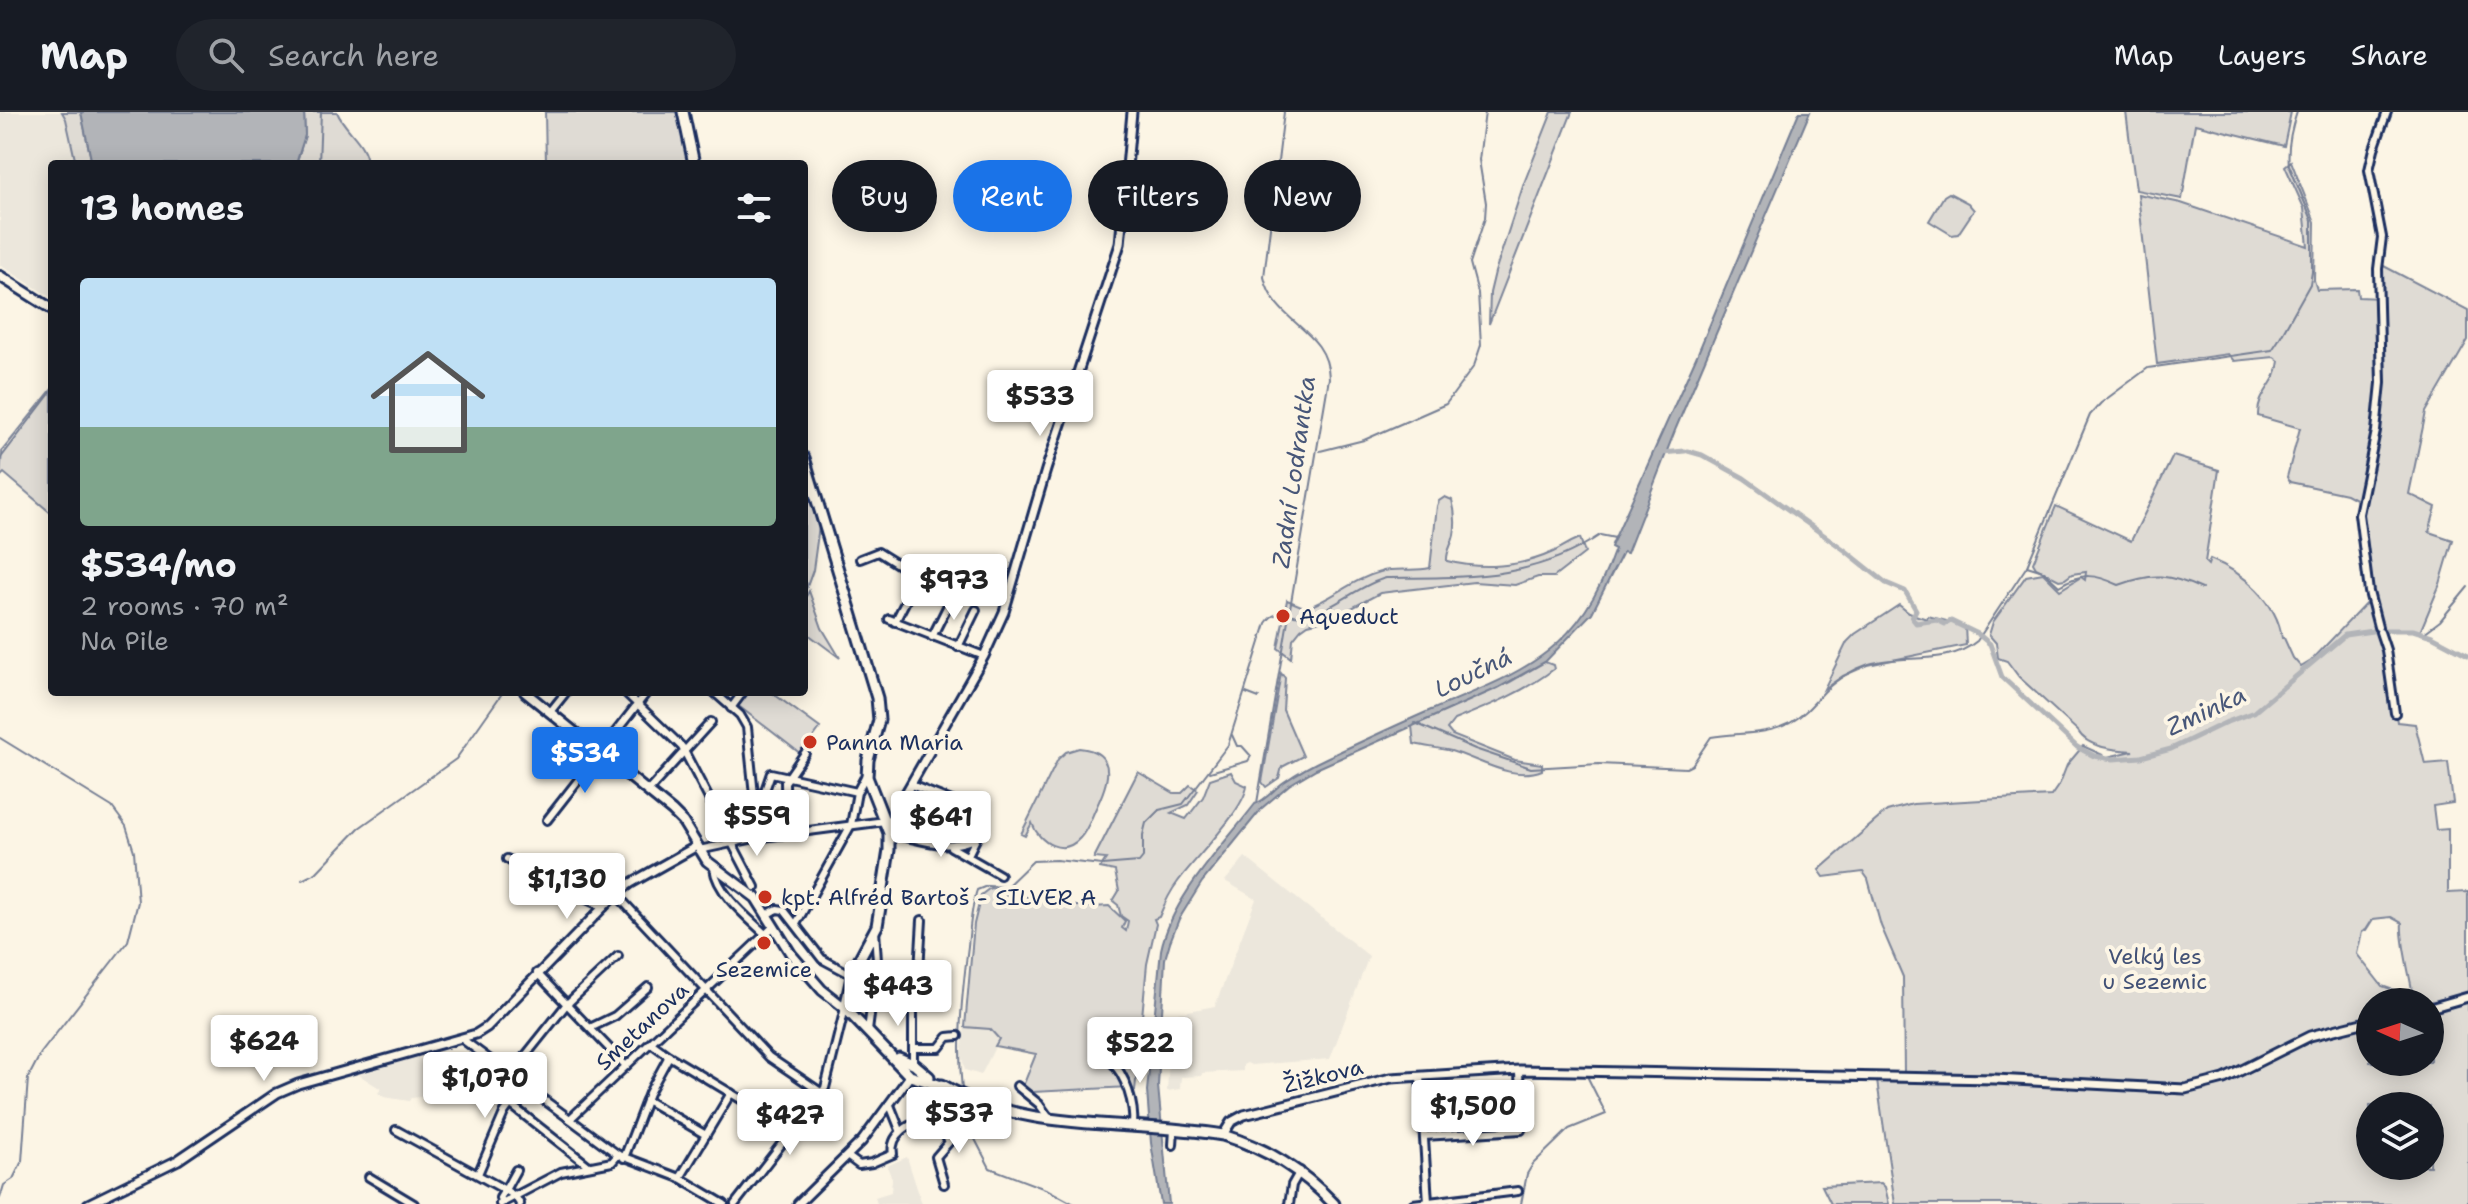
<!DOCTYPE html>
<html lang="en">
<head>
<meta charset="utf-8">
<style>
  body { margin:0; font-family:"Shantell Sans",sans-serif; background:#20242c; color:#f1f3f6; height:100vh; display:flex; flex-direction:column; font-size:30px; white-space:nowrap }
  * { box-sizing:border-box; margin:0 }
  p { font-size:26px; color:#9ea1a6 }
  .icon { flex:none; width:44px; height:44px; fill:none; stroke:currentColor; stroke-width:2; stroke-linecap:round; stroke-linejoin:round }
  .map { position:relative; flex:1; overflow:hidden }
  .side { position:absolute; left:48px; top:48px; width:760px; height:536px; display:flex; flex-direction:column; background:#171b24; border-radius:8px; box-shadow:0 4px 20px #0003 }
  .side>* { flex:none }
  .guide { position:absolute; left:832px; top:48px; width:760px; height:72px; display:flex; gap:16px }
  .needle { width:52px; rotate:273deg }
  .controls { position:absolute; left:2356px; top:876px; display:grid; gap:16px }
  .controls a { display:grid; place-items:center; width:88px; height:88px; border-radius:50%; background:#171b24; box-shadow:0 4px 20px #0003; font-size:40px }
  .price { position:absolute; translate:-50% -68px; padding:0 18px; border-radius:8px; background:#fff; color:#222; font-size:26px; line-height:52px; filter:drop-shadow(0 2px 4px #0008) }
  .price::after { content:''; position:absolute; left:50%; top:48px; width:24px; height:18px; margin-left:-12px; background:inherit; clip-path:polygon(0 0,100% 0,50% 100%) }
  .price.active { background:#1a73e8; color:#fff }
  ul { padding:0; list-style:none }
  li { display:grid; align-content:center; gap:16px; height:424px; padding:0 32px }
  li+li { border-top:2px solid #363941 }
  li span { display:grid; place-items:center; height:248px; border-radius:8px; color:#555 }
  li>.icon { margin-inline-start:auto }
  span .icon { width:144px; height:144px; fill:#fffc; stroke-width:1 }
  li b { font-size:34px }
  h2 { display:flex; justify-content:space-between; align-items:center; height:96px; padding:0 32px; font-size:34px }
  .pill { padding:0 28px; border-radius:36px; background:#171b24; box-shadow:0 4px 20px #0003; font-size:28px; line-height:72px }
  .pill.active { background:#1a73e8; color:#fff }
  header { display:flex; align-items:center; gap:48px; box-sizing:border-box; height:112px; padding:0 40px; background:#171b24; border-bottom:2px solid #363941 }
  header strong { font-size:38px }
  nav { display:flex; gap:44px; margin-inline-start:auto; font-size:28px }
  .search { width:560px; height:72px; background:#20242c; display:flex; align-items:center; gap:20px; box-sizing:border-box; padding:0 28px; border-radius:44px; color:#9ea1a6; font-size:30px }
  .map>svg:first-child { display:block }
</style>
</head>
<body>
<header>
<strong>Map</strong>
<div class="search"><svg class="icon" aria-label="search" viewBox="0 0 24 24"><circle cx="10" cy="10" r="6"/><path d="M15 15l6 6"/></svg>Search here</div>
<nav><a>Map</a><a>Layers</a><a>Share</a></nav>
</header>
<div class="map">
<svg width="2468" height="1092" viewBox="0 0 2468 1092">
  <rect width="100%" height="100%" fill="#fcf5e5"/>
  <filter id="ink" filterUnits="userSpaceOnUse"><feTurbulence type="fractalNoise" baseFrequency=".0125" numOctaves="2"/><feDisplacementMap in="SourceGraphic" scale="16" xChannelSelector="R" yChannelSelector="G"/><feConvolveMatrix kernelMatrix="1 2 1 2 8 2 1 2 1" color-interpolation-filters="sRGB"/></filter>
  <g filter="url(#ink)">
    <!-- built -->
    <g fill="#ece7dc">
      <path d="M0,0H62L66,7L76,52H52V186L0,153Z"/>
      <path d="M945,688L963,695L965,692L985,702L976,721L950,729L928,726Z"/>
      <path d="M1245,745L1369,844L1330,947L1251,953L1247,951L1243,953V959L1202,961V964L1181,965L1180,977L1167,979L1170,931L1178,901L1215,894L1256,787L1225,769Z"/>
      <path d="M965,915L990,917L999,927L981,963L965,958L961,942Z"/>
      <path d="M417,944L448,971L447,982L411,986L409,989L384,985L378,981L381,977L359,963Z"/>
      <path d="M907,1045L922,1092H877L875,1085L891,1080L892,1067L887,1054Z"/>
    </g>
    <!-- green -->
    <g fill="#dfdbd4" stroke="#7d8599" stroke-width="2" fill-rule="evenodd">
      <path d="M62,0H81L92,52H76L66,7Z"/>
      <path d="M304,0H337C345,19 367,31 367,52H296L305,23Z"/>
      <path d="M545,0H678L689,52H546Z"/>
      <path d="M1552,0H1572L1489,212L1490,181L1495,160L1524,71Z"/>
      <path d="M2126,0H2291L2284,34L2195,12L2182,87L2136,78Z"/>
      <path d="M2291,49L2315,110L2314,168L2317,178L2357,177L2358,185L2381,186L2380,152L2468,198V228L2426,300L2409,382L2436,395L2429,420L2453,428L2440,472L2420,520L2407,517L2382,519V525L2397,610L2415,612L2425,652L2448,650L2453,691L2433,694L2436,718L2448,717V781L2468,780V1092H1895L1877,969L1982,972L1983,963L1904,962L1903,865L1881,814L1868,767L1863,760L1824,765L1819,758L1887,699L1913,692L2051,684L2060,671L2067,653L2083,634L2107,645L2133,639C2116,638 2087,636 2078,619L2019,565L2007,549L1998,546L1996,531L1989,523L1993,510L2026,464L2043,461L2060,478L2081,465L2085,468L2086,460L2072,462L2065,467L2059,468L2036,456L2033,451L2056,394L2131,429L2173,344L2219,358L2205,450L2208,453L2210,447C2243,460 2277,489 2282,526H2284L2293,546L2301,555L2311,549L2372,485L2361,390L2346,382L2290,370L2287,365L2300,316L2258,304C2257,281 2277,272 2279,249L2274,245L2234,249L2228,242L2157,252L2138,82L2181,91L2308,134L2304,96L2285,54ZM2391,805L2402,811C2400,826 2410,865 2413,883L2410,884L2382,874L2357,842L2362,820L2366,818L2373,807ZM2370,890H2430V950H2370ZM2370,994H2430V1054H2370Z"/>
      <path d="M1949,81L1968,91L1974,98L1958,122L1952,123L1929,109L1944,84Z"/>
      <path d="M52,277V402L4,361L0,365L2,339Z"/>
      <path d="M804,363L819,414L813,458L804,483Z"/>
      <path d="M1445,385L1452,388C1455,399 1456,412 1454,423C1452,433 1446,439 1447,449C1481,458 1521,455 1553,440C1563,435 1568,431 1580,426L1585,441L1554,465H1538L1515,473L1474,470L1380,481L1333,506L1308,512L1301,517L1293,527L1291,546L1278,536L1287,488L1306,496C1332,487 1353,467 1380,460C1397,455 1413,460 1430,456L1437,394L1439,389Z"/>
      <path d="M809,479L822,516L840,546L804,519V488Z"/>
      <path d="M1899,493L1909,501L1927,507L1928,504L1965,514L1966,533L1868,553L1843,564L1824,577L1847,530L1855,522Z"/>
      <path d="M1545,550L1553,553L1554,557C1524,580 1489,594 1454,608L1447,617L1452,623L1515,648L1542,652V658C1513,670 1479,647 1451,639C1439,636 1427,635 1414,632L1412,614L1510,570Z"/>
      <path d="M1281,561L1285,566L1283,598L1303,644L1282,655L1279,666L1266,675L1262,670Z"/>
      <path d="M744,580H771L820,616L801,642L736,592Z"/>
      <path d="M1079,636C1121,640 1107,674 1095,698C1091,707 1087,719 1080,726C1063,745 1039,731 1032,711L1025,724L1021,722L1058,647L1066,640Z"/>
      <path d="M1138,660L1174,681H1182L1190,673L1198,678L1188,693L1171,701L1186,707L1203,685L1210,667L1231,660L1236,669L1247,674C1244,699 1193,748 1177,771C1169,781 1164,793 1159,805L1154,807L1156,812L1147,852L1135,979L1130,978L1129,975L1033,980L1023,974L1036,942L995,934L999,927L990,917L965,915L974,812L981,783L990,776L1001,777L1000,786L1010,781C1046,790 1072,797 1109,794L1125,809L1122,816L1126,819L1128,809L1121,804L1118,793L1113,789L1119,779L1115,759L1100,756L1106,747L1094,746Z"/>
      <path d="M1881,1071L1885,1075L1889,1092H1831L1822,1074Z"/>
    </g>
    <!-- water -->
    <g fill="#b2b4b8" stroke="#767f94" stroke-width="2">
      <path d="M81,0H304L305,23L296,52H92Z"/>
      <path d="M1799,0H1810L1676,316L1627,441L1623,440L1592,501L1546,549L1498,576L1316,657L1289,673L1262,696L1202,770L1179,807L1170,830L1165,847L1158,974L1169,1092H1161L1151,1031L1147,979L1161,838C1172,785 1223,734 1255,692C1266,688 1274,677 1284,670C1297,661 1311,653 1326,646C1361,630 1396,613 1431,598C1525,559 1579,540 1615,437L1611,435L1613,430L1698,241Z"/>
    </g>
    <g fill="none" stroke-linecap="round" stroke-linejoin="round">
      <!-- stream -->
      <g stroke="#767f94" stroke-width="2">
        <path d="M319,52L321,0"/>
        <path d="M1320,339L1364,328L1446,292L1474,254L1481,233L1478,181L1470,151L1485,106L1486,91L1479,48L1485,0"/>
        <path d="M0,347L52,279"/>
        <path d="M2027,454L2043,459L2059,474C2082,460 2095,462 2119,473C2153,460 2169,462 2202,477"/>
        <path d="M2424,521L2440,509L2468,475"/>
        <path d="M1246,581L1259,586"/>
        <path d="M1415,611L1475,637L1531,656L1599,652L1686,656L1692,653L1711,625C1738,620 1764,624 1790,611C1806,602 1814,590 1826,578C1837,567 1854,557 1869,552C1904,541 1946,555 1977,529L2027,454L2090,303L2101,291L2148,256L2272,238L2278,229L2310,172L2312,160V108L2289,53C2287,34 2291,17 2297,0"/>
        <path d="M0,626L112,695L126,714L134,739L138,790L128,829L41,941L28,966L22,1049L13,1067L4,1073L0,1086"/>
        <path d="M1210,660L1248,649L1251,644L1242,634H1237L1232,623"/>
        <path d="M1257,691L1329,266C1328,216 1274,212 1264,165L1284,0"/>
        <path d="M302,768L316,761L359,716L456,647L503,580"/>
        <path d="M962,978C957,930 962,882 968,834C970,816 971,796 977,778L987,774L1006,775L1033,749L1056,748L1102,753L1139,750L1143,745V723L1146,711L1159,698L1183,692L1228,633L1266,511C1277,494 1290,506 1306,503C1335,498 1358,473 1386,466C1463,465 1533,469 1600,423L1615,426"/>
        <path d="M963,988L965,1008L990,1056L1048,1078L1074,1092"/>
        <path d="M1521,1092L1527,1062L1533,1052L1569,1017L1606,1002L1587,964"/>
      </g>
      <!-- canal -->
      <g stroke="#b2b4b8" stroke-width="5">
        <path d="M1688,339L1702,343L1744,366L1846,439L1886,471L1905,479L1916,498L1912,506L1916,511L1937,508L1945,512L1951,509L1978,522L1990,532L2002,565L2077,635L2094,644L2113,647L2141,645L2171,637L2227,610L2254,600L2345,523L2379,518H2413L2432,524L2468,543"/>
        <path d="M1662,341L1685,339"/>
      </g>
      <defs>
        <g id="minor">
          <path d="M860,447L878,440L918,465L895,510"/>
          <path d="M889,507L984,544"/>
          <path d="M2378,515L2369,480L2359,402L2376,319L2381,271L2378,157L2382,125L2369,58L2374,37L2387,0"/>
          <path d="M2380,520L2386,538L2395,601"/>
          <path d="M932,525L952,485"/>
          <path d="M958,535L976,498"/>
          <path d="M625,580L682,635L755,775"/>
          <path d="M714,580L740,603L747,615L757,712L755,726"/>
          <path d="M731,596L743,580"/>
          <path d="M550,600L566,580"/>
          <path d="M911,673L962,693"/>
          <path d="M648,679L711,610"/>
          <path d="M755,699L759,696L771,661L857,680"/>
          <path d="M547,708L647,580"/>
          <path d="M889,721C916,726 958,744 980,721"/>
          <path d="M786,722L785,670L805,641"/>
          <path d="M951,735L1000,763"/>
          <path d="M699,738L755,726L885,709"/>
          <path d="M968,743L977,725"/>
          <path d="M507,747L541,766L604,795"/>
          <path d="M714,756C717,781 747,805 764,821"/>
          <path d="M616,782L769,945L822,981"/>
          <path d="M768,802L777,797L784,798L822,847L852,863"/>
          <path d="M796,812L851,713L857,680L867,661"/>
          <path d="M919,859L942,858"/>
          <path d="M537,861L626,954"/>
          <path d="M875,876L913,881"/>
          <path d="M913,886L944,890"/>
          <path d="M590,916L615,904L648,875"/>
          <path d="M868,919L877,849L875,818"/>
          <path d="M462,927L617,1042L680,1066L724,1092"/>
          <path d="M651,931L669,944L792,1018"/>
          <path d="M913,936H939L948,925L958,924"/>
          <path d="M1110,948C1126,963 1135,993 1133,1014"/>
          <path d="M913,952V881L919,859L922,808"/>
          <path d="M510,963L566,893L618,844"/>
          <path d="M1420,964L1428,1090"/>
          <path d="M1017,974L1039,992L1049,1006"/>
          <path d="M646,988L706,1023"/>
          <path d="M510,992L589,1054"/>
          <path d="M890,993L900,1018"/>
          <path d="M570,1007L774,814"/>
          <path d="M396,1018L505,1078L516,1058"/>
          <path d="M1424,1024L1521,1018L1519,958"/>
          <path d="M1173,1033L1174,1017"/>
          <path d="M847,1044L859,1053L872,1051L893,1042C888,1019 918,1009 935,1001"/>
          <path d="M624,1046L649,981L669,944"/>
          <path d="M478,1062L504,1001L524,973"/>
          <path d="M369,1065L414,1092"/>
          <path d="M680,1066L731,981"/>
          <path d="M944,1072L936,1045L949,1030L935,1001L989,1004L991,994"/>
          <path d="M500,1086L505,1078L515,1084L520,1092"/>
          <path d="M500,1092L561,1060L612,1050L618,1043"/>
          <path d="M735,1092L825,976L845,896"/>
          <path d="M1289,1092L1292,1073L1300,1059"/>
          <path d="M1413,1092L1518,1079"/>
        </g>
        <g id="tertiary">
          <path d="M885,709L891,707L984,544L1004,500L1046,358L1120,132L1132,0"/>
          <path d="M2430,896L2468,885"/>
          <path d="M1223,1023L1231,1010L1244,1003L1391,966L1519,958L1995,967L2185,977L2224,967L2310,924L2370,909"/>
          <path d="M88,1092L178,1048L277,981L298,972L476,922L487,915L616,782L631,771L697,734"/>
          <path d="M798,1092L862,1029L910,964"/>
        </g>
        <g id="secondary">
          <path d="M0,164L52,197"/>
          <path d="M525,580L672,699L683,710L707,749L756,786L791,842L822,878L845,896"/>
        </g>
        <g id="primary">
          <path d="M683,0L694,52"/>
          <path d="M804,346L877,586L879,608L868,648L867,665L889,721V738L877,814L854,857L845,896L910,964L945,975"/>
          <path d="M899,946L915,953L929,965"/>
          <path d="M942,973C1026,1022 1131,1007 1223,1023C1268,1037 1302,1058 1334,1092"/>
        </g>
      </defs>
      <!-- minor casing -->
      <use href="#minor" stroke="#1b2f5e" stroke-width="12"/>
      <!-- tertiary casing -->
      <use href="#tertiary" stroke="#1b2f5e" stroke-width="13"/>
      <!-- secondary casing -->
      <use href="#secondary" stroke="#1b2f5e" stroke-width="14"/>
      <!-- primary casing -->
      <use href="#primary" stroke="#1b2f5e" stroke-width="15"/>
      <!-- minor -->
      <use href="#minor" stroke="#fcf5e5" stroke-width="6"/>
      <!-- tertiary -->
      <use href="#tertiary" stroke="#fcf5e5" stroke-width="7"/>
      <!-- secondary -->
      <use href="#secondary" stroke="#fcf5e5" stroke-width="8"/>
      <!-- primary -->
      <use href="#primary" stroke="#fcf5e5" stroke-width="9"/>
    </g>
  </g>
  <!-- markers -->
  <g fill="#c8321e" stroke="#fcf5e5" stroke-width="3">
    <circle cx="1283" cy="504" r="8"/>
    <circle cx="810" cy="630" r="8"/>
    <circle cx="765" cy="785" r="8"/>
    <circle cx="764" cy="831" r="8"/>
  </g>
  <g text-anchor="middle" dominant-baseline="central" stroke-width="8" stroke-linejoin="round" paint-order="stroke">
    <!-- poi labels -->
    <g font-size="22" fill="#1b2f5e" stroke="#fcf5e5" text-anchor="start">
      <text x="1299" y="504">Aqueduct</text>
      <text x="826" y="630">Panna Maria</text>
      <text x="781" y="785">kpt. Alfréd Bartoš - SILVER A</text>
      <text x="764" y="857" text-anchor="middle">Sezemice</text>
    </g>
    <!-- park labels -->
    <g font-size="22" fill="#425176" stroke="#fcf5e5">
      <text x="2155" y="844">Velký les<tspan x="2155" dy="25">u Sezemic</tspan></text>
    </g>
    <!-- street labels -->
    <g font-size="22" fill="#1b2f5e" stroke="#fcf5e5">
      <text transform="translate(642 914) rotate(-43)">Smetanova</text>
      <text transform="translate(1323 964) rotate(-14)">Žižkova</text>
    </g>
    <!-- water labels -->
    <g font-size="24" font-style="italic" fill="#485779" stroke="#fcf5e5">
      <text transform="translate(1294 360) rotate(-82)">Zadní Lodrantka</text>
      <text transform="translate(1473 561) rotate(-26)">Loučná</text>
      <text transform="translate(2206 599) rotate(-25)">Zminka</text>
    </g>
  </g>
</svg>
<div class="controls">
<a><svg class="needle" viewBox="-14 -14 28 28"><path d="M0-13l5 13h-10z" fill="#e53935"/><path d="M0 13l5-13h-10z" fill="#9ea1a6"/></svg></a>
<a><svg class="icon" aria-label="layers" viewBox="0 0 24 24"><path d="M12 4l9 5-9 5-9-5zM3 14l9 5 9-5"/></svg></a>
</div>
<b class="price" style="left:1040px;top:326px">$533</b>
<b class="price" style="left:954px;top:510px">$973</b>
<b class="price active" style="left:585px;top:683px">$534</b>
<b class="price" style="left:757px;top:746px">$559</b>
<b class="price" style="left:941px;top:747px">$641</b>
<b class="price" style="left:567px;top:809px">$1,130</b>
<b class="price" style="left:898px;top:916px">$443</b>
<b class="price" style="left:264px;top:971px">$624</b>
<b class="price" style="left:1140px;top:973px">$522</b>
<b class="price" style="left:485px;top:1008px">$1,070</b>
<b class="price" style="left:1473px;top:1036px">$1,500</b>
<b class="price" style="left:959px;top:1043px">$537</b>
<b class="price" style="left:790px;top:1045px">$427</b>
<div class="guide">
<a class="pill">Buy</a>
<a class="pill active">Rent</a>
<a class="pill">Filters</a>
<a class="pill">New</a>
</div>
<section class="side">
<h2>13 homes<svg class="icon" aria-label="filters" viewBox="0 0 24 24"><path d="M4 7h16M4 17h16"/><circle cx="9" cy="7" r="2"/><circle cx="15" cy="17" r="2"/></svg></h2>
<ul>
<li><span style="background:linear-gradient(#bfe0f5 60%,#7fa58c 0)"><svg class="icon" aria-label="home" viewBox="0 0 24 24"><path d="M3 11l9-7 9 7M6 9v11h12V9"/></svg></span><div><b>$534/mo</b><p>2 rooms · 70 m²</p><p>Na Pile</p></div></li>
</ul>
</section>
</div>
</body>
</html>
